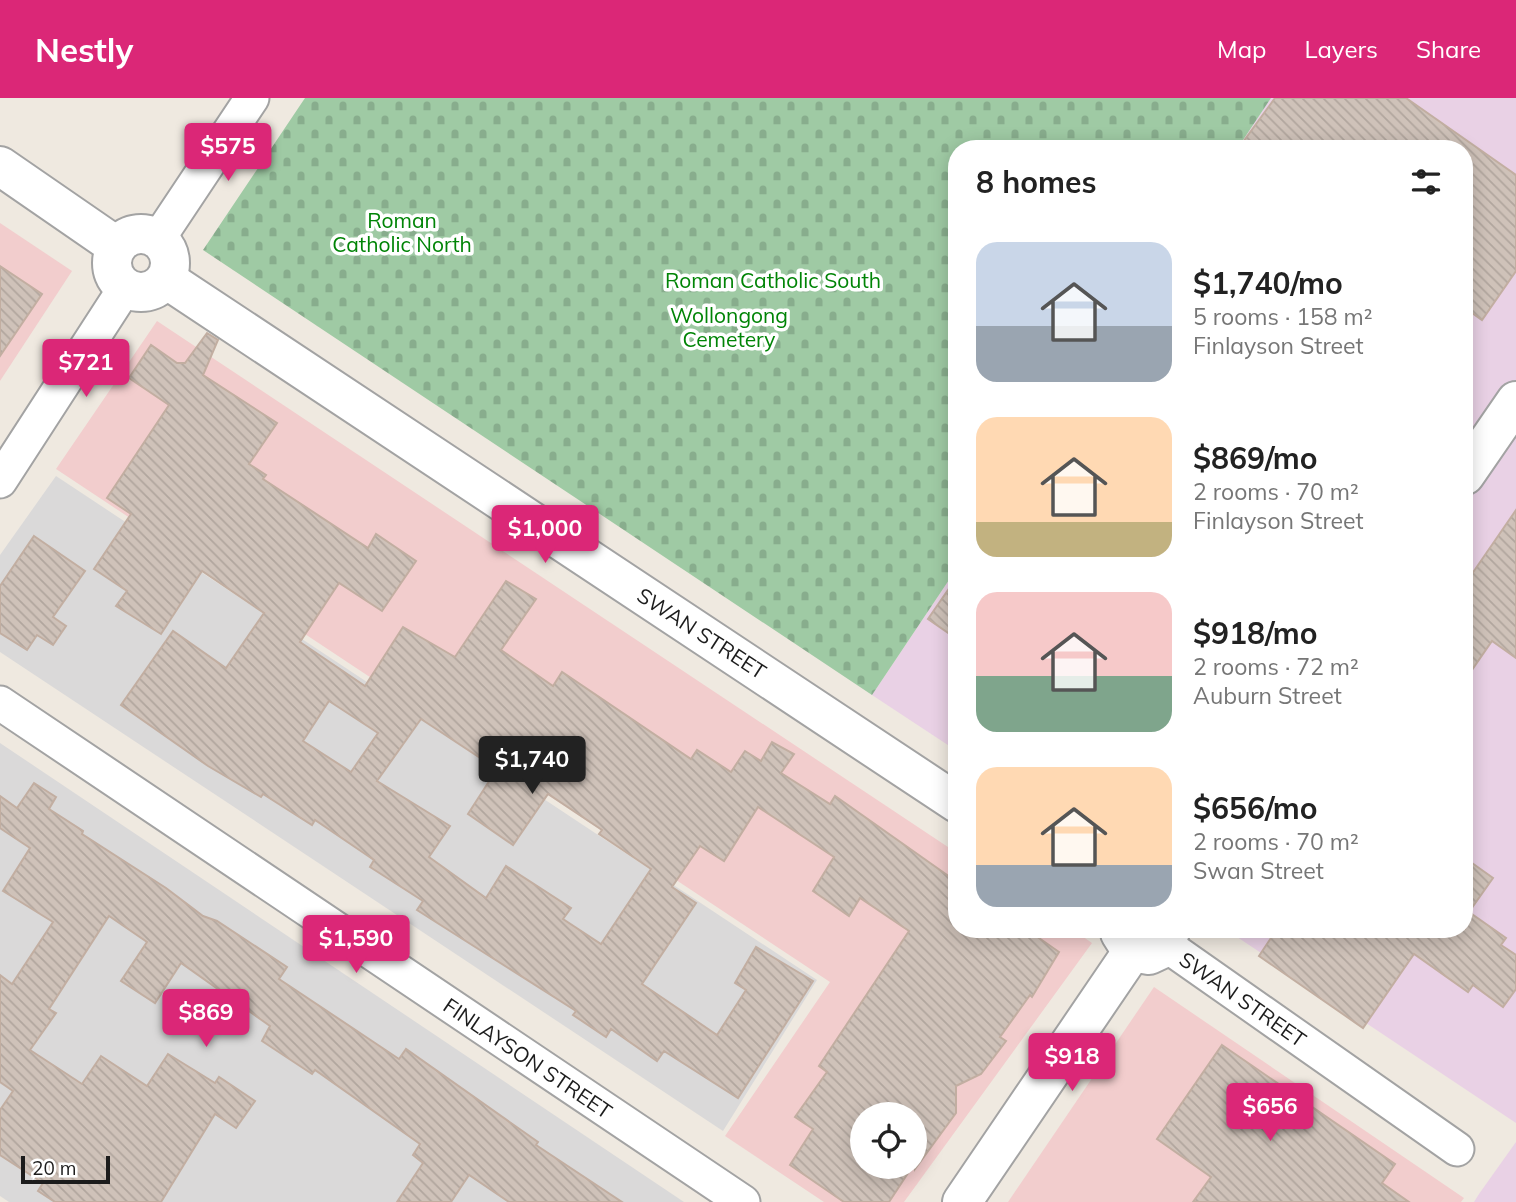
<!DOCTYPE html>
<html lang="en">
<head>
<meta charset="utf-8">
<style>
  body { margin:0; font-family:Mulish,sans-serif; background:#f6f6f6; color:#222; height:100vh; display:flex; flex-direction:column; font-size:26px; white-space:nowrap }
  * { box-sizing:border-box; margin:0 }
  p { font-size:23px; color:#767676 }
  .icon { flex:none; width:38px; height:38px; fill:none; stroke:currentColor; stroke-width:2; stroke-linecap:round; stroke-linejoin:round }
  .map { position:relative; flex:1; overflow:hidden }
  .side { position:absolute; left:948px; top:42px; width:525px; height:798px; display:flex; flex-direction:column; background:#fff; border-radius:28px; box-shadow:0 4px 18px #0003 }
  .side>* { flex:none }
  .buttons { position:absolute; left:850px; top:1004px; display:grid; gap:14px }
  .buttons a { display:grid; place-items:center; width:77px; height:77px; border-radius:50%; background:#fff; box-shadow:0 4px 18px #0003; font-size:35px }
  .scale { position:absolute; left:21px; bottom:18px; width:89px; box-sizing:border-box; padding-left:7px; border:4px solid #1c1c1c; border-top:0; font-size:19px; line-height:24px; white-space:nowrap; color:#1c1c1c; -webkit-text-stroke:5px #fff; paint-order:stroke }
  .price { position:absolute; translate:-50% -60px; padding:0 16px; border-radius:7px; background:#db2777; color:#fff; font-size:23px; line-height:46px; filter:drop-shadow(0 2px 4px #0008) }
  .price::after { content:''; position:absolute; left:50%; top:42px; width:21px; height:16px; margin-left:-10px; background:inherit; clip-path:polygon(0 0,100% 0,50% 100%) }
  .price.on { background:#222; color:#fff }
  ul { padding:0; list-style:none }
  li { display:flex; align-items:center; gap:21px; height:175px; padding:0 28px }
  li span { display:grid; place-items:center; flex:none; width:196px; height:140px; border-radius:21px; color:#555 }
  li>.icon { margin-inline-start:auto }
  span .icon { width:84px; height:84px; fill:#fffc; stroke-width:1 }
  li b { font-size:30px }
  h2 { display:flex; justify-content:space-between; align-items:center; height:84px; padding:0 28px; font-size:30px }
  header { display:flex; align-items:center; gap:42px; box-sizing:border-box; height:98px; padding:0 35px; background:#db2777; color:#fff }
  header strong { font-size:33px }
  nav { display:flex; gap:38px; margin-inline-start:auto; font-size:24px }
  .map>svg:first-child { display:block }
</style>
</head>
<body>
<header>
<strong>Nestly</strong>
<nav><a>Map</a><a>Layers</a><a>Share</a></nav>
</header>
<div class="map">
<svg width="1516" height="1104" viewBox="0 0 1516 1104">
  <defs>
    <pattern id="cemetery-stones" width="16" height="16" patternUnits="userSpaceOnUse" patternTransform="scale(1.75)"><rect width="16" height="16" fill="#9fcaa4"/><path d="M2 7V4a2 2 0 0 1 4 0v3zM10 15v-3a2 2 0 0 1 4 0v3z" fill="#88ad8d"/></pattern>
    <pattern id="building-back-hatch" width="6" height="6" patternUnits="userSpaceOnUse" patternTransform="scale(1.75)"><rect width="6" height="6" fill="#cfc2b9"/><path d="M-1 5l2 2M0 0l6 6M5-1l2 2" fill="none" stroke="#b1a69e"/></pattern>
  </defs>
  <rect width="100%" height="100%" fill="#efe9e0"/>
  <!-- residential -->
  <g fill="#dad9d9">
    <path d="M56,378L817,882L723,1033L0,554V457Z"/>
    <path d="M0,645L684,1104H9L0,1098Z"/>
  </g>
  <!-- commercial -->
  <g fill="#f2cdcd" fill-rule="evenodd">
    <path d="M0,125L72,173L0,283Z"/>
    <path d="M157,223L957,755V831H1072L1092,845L904,1104H824L725,1038L830,884L56,371ZM863,1017H915V1069H863Z"/>
    <path d="M1154,889L1464,1100L1461,1104H1008Z"/>
  </g>
  <!-- industrial -->
  <g fill="#e9d1e5">
    <path d="M1271,0H1516V1025L1225,831H1465V51H1237Z"/>
    <path d="M957,470V653L872,597Z"/>
    <path d="M1516,1044V1104H1474L1479,1096Z"/>
  </g>
  <!-- cemetery -->
  <path fill="url(#cemetery-stones)" d="M305,0H1271L1237,51H957V470L872,597L203,152Z"/>
  <!-- building -->
  <g fill="url(#building-back-hatch)" stroke="#c2aea1" stroke-width="2" fill-rule="evenodd">
    <path d="M1275,0H1406L1516,77V173L1482,222L1465,210V51H1238Z"/>
    <path d="M0,168L42,196L0,258Z"/>
    <path d="M207,235L218,242L203,277L277,325L249,366L266,377L263,381L368,450L376,436L416,463L382,513L339,485L300,544L365,588L403,529L455,559L506,483L536,501L501,552L553,588L562,574L691,661L697,652L731,674L745,653L761,663L772,644L794,656L781,675L830,706L835,698L957,784V831H1026L1059,854L1032,899L1030,897L1000,939L1006,943L981,976L956,988V1015L915,1071V1017H863V1069H912L889,1104H844L790,1067L813,1031L795,1019L827,974L819,968L909,833L860,800L849,818L813,793L834,759L758,709L724,763L700,748L672,789L696,805L642,886L717,937L746,892L735,885L756,849L813,883L738,1000L664,953L657,963L611,931L606,939L573,917L576,913L417,812L423,803L370,769L374,762L315,722L312,727L263,696L261,699L208,668L121,607L173,533L226,570L264,515L202,473L161,536L116,508L127,493L94,471L131,416L107,400L169,307L129,280L151,247L177,265H185ZM329,603L378,635L351,674L303,643ZM421,621L497,671L468,716L513,747L548,696L602,732L599,736L651,771L601,846L563,821L571,810L506,768L486,800L429,759L450,728L377,683Z"/>
    <path d="M1516,412V560L1492,543L1465,582V486Z"/>
    <path d="M34,438L85,473L53,519L66,528L53,547L37,537L27,552L0,535V488Z"/>
    <path d="M957,479V541L928,521Z"/>
    <path d="M34,685L56,699L49,711L83,733L82,736L166,790L203,818L217,823L287,869L279,881L399,961L406,951L538,1044L536,1047L622,1104H509L469,1077L451,1104H397L423,1065L413,1057L420,1046L315,972L312,976L262,943L270,928L181,865L155,905L121,883L147,844L109,818L49,911L56,915L30,952L82,986L101,958L147,988L168,956L215,985L219,979L255,1003L236,1030L215,1016L161,1104H55L38,1093L43,1085L0,1057V1012L13,993L0,984V877L12,886L53,824L3,793L30,750L0,730V698L17,710Z"/>
    <path d="M1465,760L1493,780L1469,814L1506,840L1501,847L1516,857V891L1503,909L1473,887L1468,894L1414,856L1363,930L1259,858L1277,831H1465Z"/>
    <path d="M1222,947L1395,1066L1382,1085L1409,1104H1193L1211,1079L1157,1041Z"/>
  </g>
  <g fill="none" stroke-linecap="round" stroke-linejoin="round">
    <defs>
      <g id="minor">
        <path d="M158,141L252,0"/>
        <path d="M0,383L125,190"/>
        <path d="M0,605L743,1104"/>
        <path d="M1166,847L1457,1051"/>
      </g>
      <g id="tertiary">
        <path d="M0,68L116,148"/>
        <circle cx="141" cy="165" r="29"/>
        <path d="M166,181L957,705"/>
        <path d="M1465,377L1516,303"/>
        <path d="M1120,835L1132,854L1149,857L1164,850L1171,831"/>
        <path d="M962,1104L1132,854"/>
      </g>
    </defs>
    <!-- minor casing -->
    <use href="#minor" stroke="#a3a3a3" stroke-width="37"/>
    <!-- tertiary casing -->
    <use href="#tertiary" stroke="#a3a3a3" stroke-width="42"/>
    <!-- minor -->
    <use href="#minor" stroke="#fff" stroke-width="33"/>
    <!-- tertiary -->
    <use href="#tertiary" stroke="#fff" stroke-width="38"/>
  </g>
  <g text-anchor="middle" dominant-baseline="central" stroke-width="7" stroke-linejoin="round" paint-order="stroke">
    <!-- park labels -->
    <g font-size="21" fill="#008406" stroke="#fff">
      <text x="402" y="122">Roman<tspan x="402" dy="24">Catholic North</tspan></text>
      <text x="773" y="182">Roman Catholic South</text>
      <text x="729" y="217">Wollongong<tspan x="729" dy="24">Cemetery</tspan></text>
    </g>
    <!-- street labels -->
    <g font-size="21" fill="#1c1c1c" stroke="#fff">
      <text transform="translate(702 535) rotate(33)">SWAN STREET</text>
      <text transform="translate(1243 901) rotate(35)">SWAN STREET</text>
      <text transform="translate(528 960) rotate(34)">FINLAYSON STREET</text>
    </g>
  </g>
</svg>
<div class="buttons">
<a><svg class="icon" aria-label="locate" viewBox="0 0 24 24"><circle cx="12" cy="12" r="6"/><path d="M12 2v4M12 18v4M2 12h4M18 12h4"/></svg></a>
</div>
<div class="scale">20 m</div>
<b class="price" style="left:228px;top:85px">$575</b>
<b class="price" style="left:86px;top:301px">$721</b>
<b class="price" style="left:545px;top:467px">$1,000</b>
<b class="price on" style="left:532px;top:698px">$1,740</b>
<b class="price" style="left:356px;top:877px">$1,590</b>
<b class="price" style="left:206px;top:951px">$869</b>
<b class="price" style="left:1072px;top:995px">$918</b>
<b class="price" style="left:1270px;top:1045px">$656</b>
<section class="side">
<h2>8 homes<svg class="icon" aria-label="filters" viewBox="0 0 24 24"><path d="M4 7h16M4 17h16"/><circle cx="9" cy="7" r="2"/><circle cx="15" cy="17" r="2"/></svg></h2>
<ul>
<li><span style="background:linear-gradient(#c9d6e8 60%,#9aa5b1 0)"><svg class="icon" aria-label="home" viewBox="0 0 24 24"><path d="M3 11l9-7 9 7M6 9v11h12V9"/></svg></span><div><b>$1,740/mo</b><p>5 rooms · 158 m²</p><p>Finlayson Street</p></div></li>
<li><span style="background:linear-gradient(#ffd9b3 75%,#c2b280 0)"><svg class="icon" aria-label="home" viewBox="0 0 24 24"><path d="M3 11l9-7 9 7M6 9v11h12V9"/></svg></span><div><b>$869/mo</b><p>2 rooms · 70 m²</p><p>Finlayson Street</p></div></li>
<li><span style="background:linear-gradient(#f6c9c9 60%,#7fa58c 0)"><svg class="icon" aria-label="home" viewBox="0 0 24 24"><path d="M3 11l9-7 9 7M6 9v11h12V9"/></svg></span><div><b>$918/mo</b><p>2 rooms · 72 m²</p><p>Auburn Street</p></div></li>
<li><span style="background:linear-gradient(#ffd9b3 70%,#9aa5b1 0)"><svg class="icon" aria-label="home" viewBox="0 0 24 24"><path d="M3 11l9-7 9 7M6 9v11h12V9"/></svg></span><div><b>$656/mo</b><p>2 rooms · 70 m²</p><p>Swan Street</p></div></li>
</ul>
</section>
</div>
</body>
</html>
